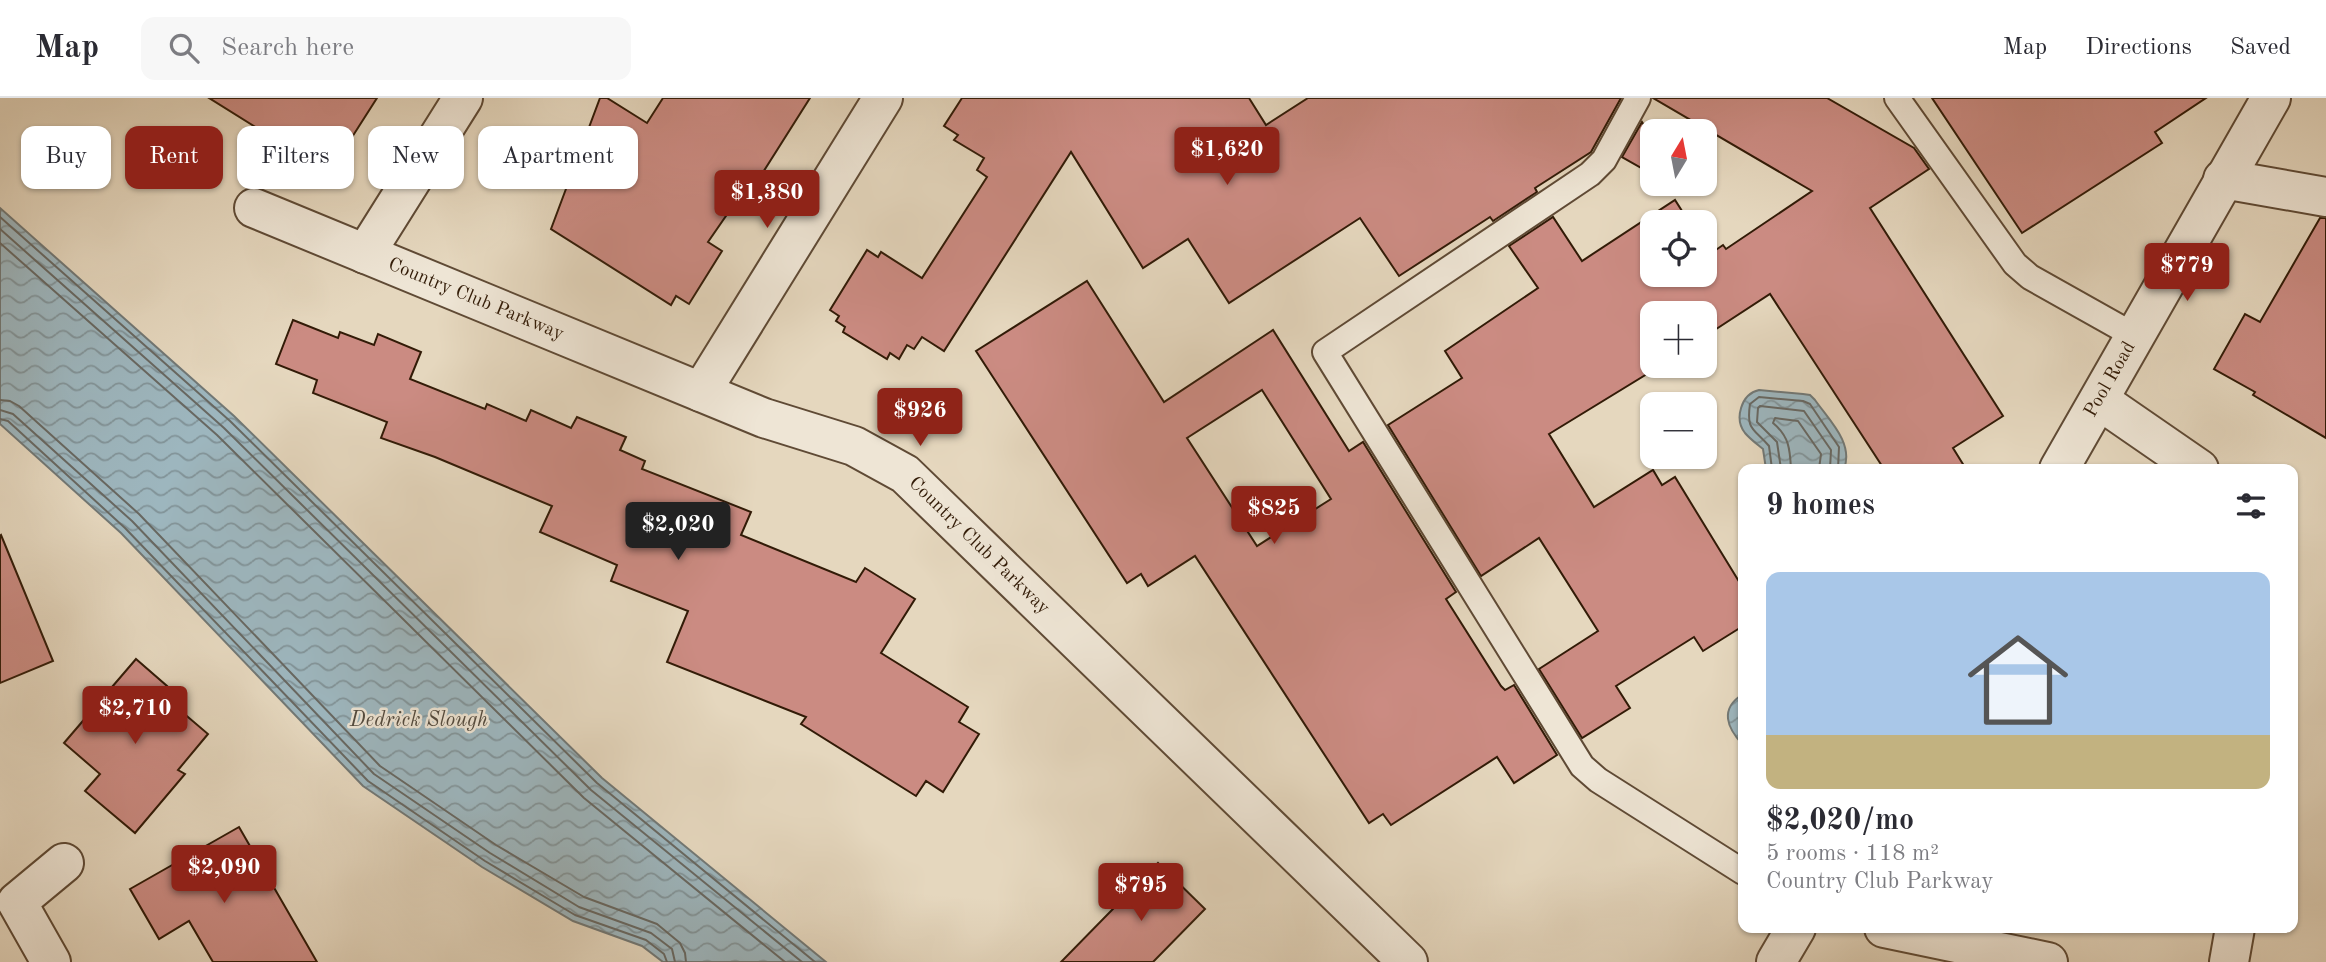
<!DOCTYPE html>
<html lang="en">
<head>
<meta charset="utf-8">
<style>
  body { margin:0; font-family:"Old Standard TT",serif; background:#f7f7f7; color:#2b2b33; height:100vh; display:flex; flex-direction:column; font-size:26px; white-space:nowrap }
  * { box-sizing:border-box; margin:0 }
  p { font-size:23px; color:#7c7c81 }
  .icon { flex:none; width:38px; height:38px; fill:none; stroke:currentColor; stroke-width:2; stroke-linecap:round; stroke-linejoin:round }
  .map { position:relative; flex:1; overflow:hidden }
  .drawer { position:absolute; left:1738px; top:366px; width:560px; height:469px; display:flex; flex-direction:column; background:#fff; border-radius:14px; box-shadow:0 2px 5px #0004 }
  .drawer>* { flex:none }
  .banner { position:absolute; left:21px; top:28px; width:665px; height:63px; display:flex; gap:14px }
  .needle { width:46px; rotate:10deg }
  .controls { position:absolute; left:1640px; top:21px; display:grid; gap:14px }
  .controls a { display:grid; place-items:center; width:77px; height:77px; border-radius:14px; background:#fff; box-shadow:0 2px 5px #0004; font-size:35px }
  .price { position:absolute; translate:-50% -60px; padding:0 16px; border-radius:7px; background:#8f2418; color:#fff; font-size:23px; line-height:46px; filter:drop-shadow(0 2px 4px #0008) }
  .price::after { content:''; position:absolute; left:50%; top:42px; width:21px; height:16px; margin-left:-10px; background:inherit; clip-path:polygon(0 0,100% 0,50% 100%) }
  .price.current { background:#222; color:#fff }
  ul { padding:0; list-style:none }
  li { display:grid; align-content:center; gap:14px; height:371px; padding:0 28px }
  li+li { border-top:2px solid #e1e1e2 }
  li span { display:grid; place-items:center; height:217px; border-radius:14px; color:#555 }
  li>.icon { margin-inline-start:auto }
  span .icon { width:126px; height:126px; fill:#fffc; stroke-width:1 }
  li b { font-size:30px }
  h2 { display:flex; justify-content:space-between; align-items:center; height:84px; padding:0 28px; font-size:30px }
  .pill { padding:0 24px; border-radius:14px; background:#fff; box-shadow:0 2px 5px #0004; font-size:24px; line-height:63px }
  .pill.current { background:#8f2418; color:#fff }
  header { display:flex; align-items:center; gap:42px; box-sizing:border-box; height:98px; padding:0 35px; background:#fff; border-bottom:2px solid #e1e1e2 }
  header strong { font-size:33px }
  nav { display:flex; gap:38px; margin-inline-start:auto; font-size:24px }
  .search { width:490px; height:63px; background:#f7f7f7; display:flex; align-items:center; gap:18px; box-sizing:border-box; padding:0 24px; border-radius:14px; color:#7c7c81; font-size:26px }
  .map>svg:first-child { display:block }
</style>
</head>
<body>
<header>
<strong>Map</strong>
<div class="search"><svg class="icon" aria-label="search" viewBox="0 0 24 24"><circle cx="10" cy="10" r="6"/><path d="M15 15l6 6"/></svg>Search here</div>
<nav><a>Map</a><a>Directions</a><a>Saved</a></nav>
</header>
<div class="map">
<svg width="2326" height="864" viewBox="0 0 2326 864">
  <defs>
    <pattern id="water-waves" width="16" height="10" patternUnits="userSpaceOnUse" patternTransform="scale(1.75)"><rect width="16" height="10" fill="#9db6be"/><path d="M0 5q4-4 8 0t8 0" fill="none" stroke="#819398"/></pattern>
  </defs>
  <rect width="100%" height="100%" fill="#e5d7be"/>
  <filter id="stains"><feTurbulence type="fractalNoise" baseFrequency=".00286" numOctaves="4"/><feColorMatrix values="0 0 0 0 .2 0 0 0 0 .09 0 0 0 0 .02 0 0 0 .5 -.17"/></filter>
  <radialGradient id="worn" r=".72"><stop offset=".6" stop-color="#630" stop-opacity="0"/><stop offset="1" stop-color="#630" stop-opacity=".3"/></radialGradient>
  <!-- water -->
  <g fill="url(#water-waves)" stroke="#727875" stroke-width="2">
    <path d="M0,110L234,318L602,680L826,864H663L642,848L573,823L482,769L363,688L121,435L0,326Z"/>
    <path d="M1759,292L1803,296L1810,297L1815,302C1829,322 1854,345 1844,371H1766L1763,351C1757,346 1750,341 1745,335C1734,321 1741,296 1759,292Z"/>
    <path d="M1743,596V647C1727,630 1719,611 1743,596Z"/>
  </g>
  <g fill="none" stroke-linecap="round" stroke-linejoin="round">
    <!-- shore -->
    <g stroke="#686862" stroke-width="2">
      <path d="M0,119L230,323L597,685L815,864"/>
      <path d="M0,131L224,330L591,692L802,864"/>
      <path d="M0,145L217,337L584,700L785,864"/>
      <path d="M0,302L10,303L19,308L139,416L380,668L496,747L584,799L657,826L680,845L685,855L686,864"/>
      <path d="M0,312L13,316L132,423L374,676L490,755L579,809L651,835L672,851L675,864"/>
      <path d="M0,321L8,323L125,430L368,683L485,763L575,817L646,842L664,856L667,864"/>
      <path d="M1772,371L1769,348C1754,330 1746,333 1750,306L1759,299L1803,303L1810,306L1839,349L1838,371"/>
      <path d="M1781,371L1777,344L1757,324L1758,310L1760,308L1804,313L1831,352L1830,371"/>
      <path d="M1791,371C1790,351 1789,338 1773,325L1775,320L1798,323L1821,356L1819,371"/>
    </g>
  </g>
  <!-- building -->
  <g fill="#cb8b82" stroke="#321b07" stroke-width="2" fill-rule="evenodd">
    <path d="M209,0H377L340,58L328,51L321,61L302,49L297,55Z"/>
    <path d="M600,0H607L647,25L663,0H810L760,79L755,76L708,144L722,153L689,206L676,198L671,207L551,131Z"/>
    <path d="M962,0H1249L1266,27L1308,0H1621L1591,54L1535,90L1537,94L1493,123L1490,119L1399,178L1360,120L1229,205L1188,141L1143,170L1071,54L944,253L922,239L914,251L907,247L899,261L890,255L887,261L843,234L845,229L836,223L839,218L830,212L867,152L878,159L881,154L922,180L987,79L977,72L984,60L954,42L958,37L944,28Z"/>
    <path d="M1653,0H1827L1914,50L1929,71L1870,110L2003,318L1953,350L1966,371H1884L1770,196L1704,239V215H1652V268H1660L1549,336L1594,409L1653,372L1662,387L1675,379L1743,490V528L1703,553L1694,539L1616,588L1630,610L1582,640L1539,571L1598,533L1539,440L1481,478L1388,327L1462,280L1445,253L1538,190L1509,148L1553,119L1582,163L1675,102L1689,124H1652V177H1704V148L1710,156L1723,147L1726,151L1812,93Z"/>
    <path d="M1932,0H2206L2155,34L2162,45L2022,135Z"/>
    <path d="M1642,24L1652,39V76L1622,59Z"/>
    <path d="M2320,120H2326V340L2253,297L2255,294L2214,271L2245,216L2260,224Z"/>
    <path d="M1087,183L1164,304L1273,232L1349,353L1363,344L1456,494L1446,501L1501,588L1505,592L1514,587L1557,657L1514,685L1497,659L1391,727L1383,716L1369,725L1195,458L1148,488L1141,476L1127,485L976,253ZM1262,292L1331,401L1257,448L1187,340Z"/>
    <path d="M293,222L338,240L340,234L374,247L378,236L421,254L410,281L485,311L487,306L526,323L531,312L571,330L577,319L626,339L620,352L645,363L642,371L751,414L741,437L856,484L865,470L915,501L881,555L968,609L959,624L979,636L943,694L926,683L916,698L801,626L806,619L667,564L688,513L611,483L617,467L540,434L552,408L435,359L381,340L387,324L313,295L317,282L276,266Z"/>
    <path d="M1,437L53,563L0,585V438Z"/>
    <path d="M136,561L167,588L161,596L208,636L178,672L185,676L135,735L85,693L100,676L64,645Z"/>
    <path d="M239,729L317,864H213L189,823L159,841L130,791Z"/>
    <path d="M1158,765L1205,811L1153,864H1061Z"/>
  </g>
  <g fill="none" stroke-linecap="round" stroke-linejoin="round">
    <defs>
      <g id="lane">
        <path d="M1638,0L1604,62L1590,76L1325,254L1582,668L1598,682L1743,774"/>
        <path d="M1897,0L2015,166L2030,179L2135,238"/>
      </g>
      <g id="street">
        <path d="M2223,81L2326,99"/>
        <path id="s1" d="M254,110L764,320L854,348L905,376L1408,864"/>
        <path d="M365,156L463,0"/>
        <path d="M701,294L883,0"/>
        <path d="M2099,302L2199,371"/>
        <path id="s2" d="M2059,371L2271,0"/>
        <path d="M1884,830L2048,864"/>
        <path d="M51,864L17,804L64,765"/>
        <path d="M1776,864L1796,830"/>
        <path d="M2229,864L2235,830"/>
      </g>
    </defs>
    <!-- lane casing -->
    <use href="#lane" stroke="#5f4a35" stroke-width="28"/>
    <!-- street casing -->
    <use href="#street" stroke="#5f4a35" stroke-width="42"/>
    <!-- lane -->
    <use href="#lane" stroke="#eee5d5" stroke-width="24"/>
    <!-- street -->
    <use href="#street" stroke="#eee5d5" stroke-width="38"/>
  </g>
  <g text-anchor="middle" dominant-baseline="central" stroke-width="5" stroke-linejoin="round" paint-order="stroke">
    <!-- street labels -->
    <g font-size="19" fill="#321b07" stroke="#eee5d5">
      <text stroke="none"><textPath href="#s1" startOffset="240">Country Club Parkway</textPath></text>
      <text stroke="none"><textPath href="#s2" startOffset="103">Pool Road</textPath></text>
      <text stroke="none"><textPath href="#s1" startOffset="807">Country Club Parkway</textPath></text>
    </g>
    <!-- water labels -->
    <g font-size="21" font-style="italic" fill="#524a3e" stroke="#eee5d5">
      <text x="419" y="622">Dedrick Slough</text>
    </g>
  </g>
  <rect width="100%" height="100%" filter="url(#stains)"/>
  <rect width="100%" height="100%" fill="url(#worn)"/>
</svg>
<div class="controls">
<a><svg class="needle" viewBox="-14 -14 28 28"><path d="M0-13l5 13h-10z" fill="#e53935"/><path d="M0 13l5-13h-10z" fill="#7c7c81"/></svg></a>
<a><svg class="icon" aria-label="locate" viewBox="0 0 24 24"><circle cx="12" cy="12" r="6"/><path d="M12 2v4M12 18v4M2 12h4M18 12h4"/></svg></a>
<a>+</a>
<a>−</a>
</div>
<b class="price" style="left:1227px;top:89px">$1,620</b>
<b class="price" style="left:767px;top:132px">$1,380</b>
<b class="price" style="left:2187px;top:205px">$779</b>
<b class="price" style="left:920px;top:350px">$926</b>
<b class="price" style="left:1274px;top:448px">$825</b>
<b class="price current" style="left:678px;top:464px">$2,020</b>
<b class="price" style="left:135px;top:648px">$2,710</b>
<b class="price" style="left:224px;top:807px">$2,090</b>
<b class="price" style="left:1141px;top:825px">$795</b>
<div class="banner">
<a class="pill">Buy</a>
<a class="pill current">Rent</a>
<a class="pill">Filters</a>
<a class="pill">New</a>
<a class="pill">Apartment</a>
</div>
<section class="drawer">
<h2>9 homes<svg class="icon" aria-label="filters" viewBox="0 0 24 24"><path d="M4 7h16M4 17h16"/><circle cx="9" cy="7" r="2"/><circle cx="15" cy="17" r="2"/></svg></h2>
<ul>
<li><span style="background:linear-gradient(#a9c7e8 75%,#c2b280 0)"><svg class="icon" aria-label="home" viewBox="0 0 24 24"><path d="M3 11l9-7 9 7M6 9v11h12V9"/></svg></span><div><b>$2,020/mo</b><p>5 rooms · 118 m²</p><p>Country Club Parkway</p></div></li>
</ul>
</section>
</div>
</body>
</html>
